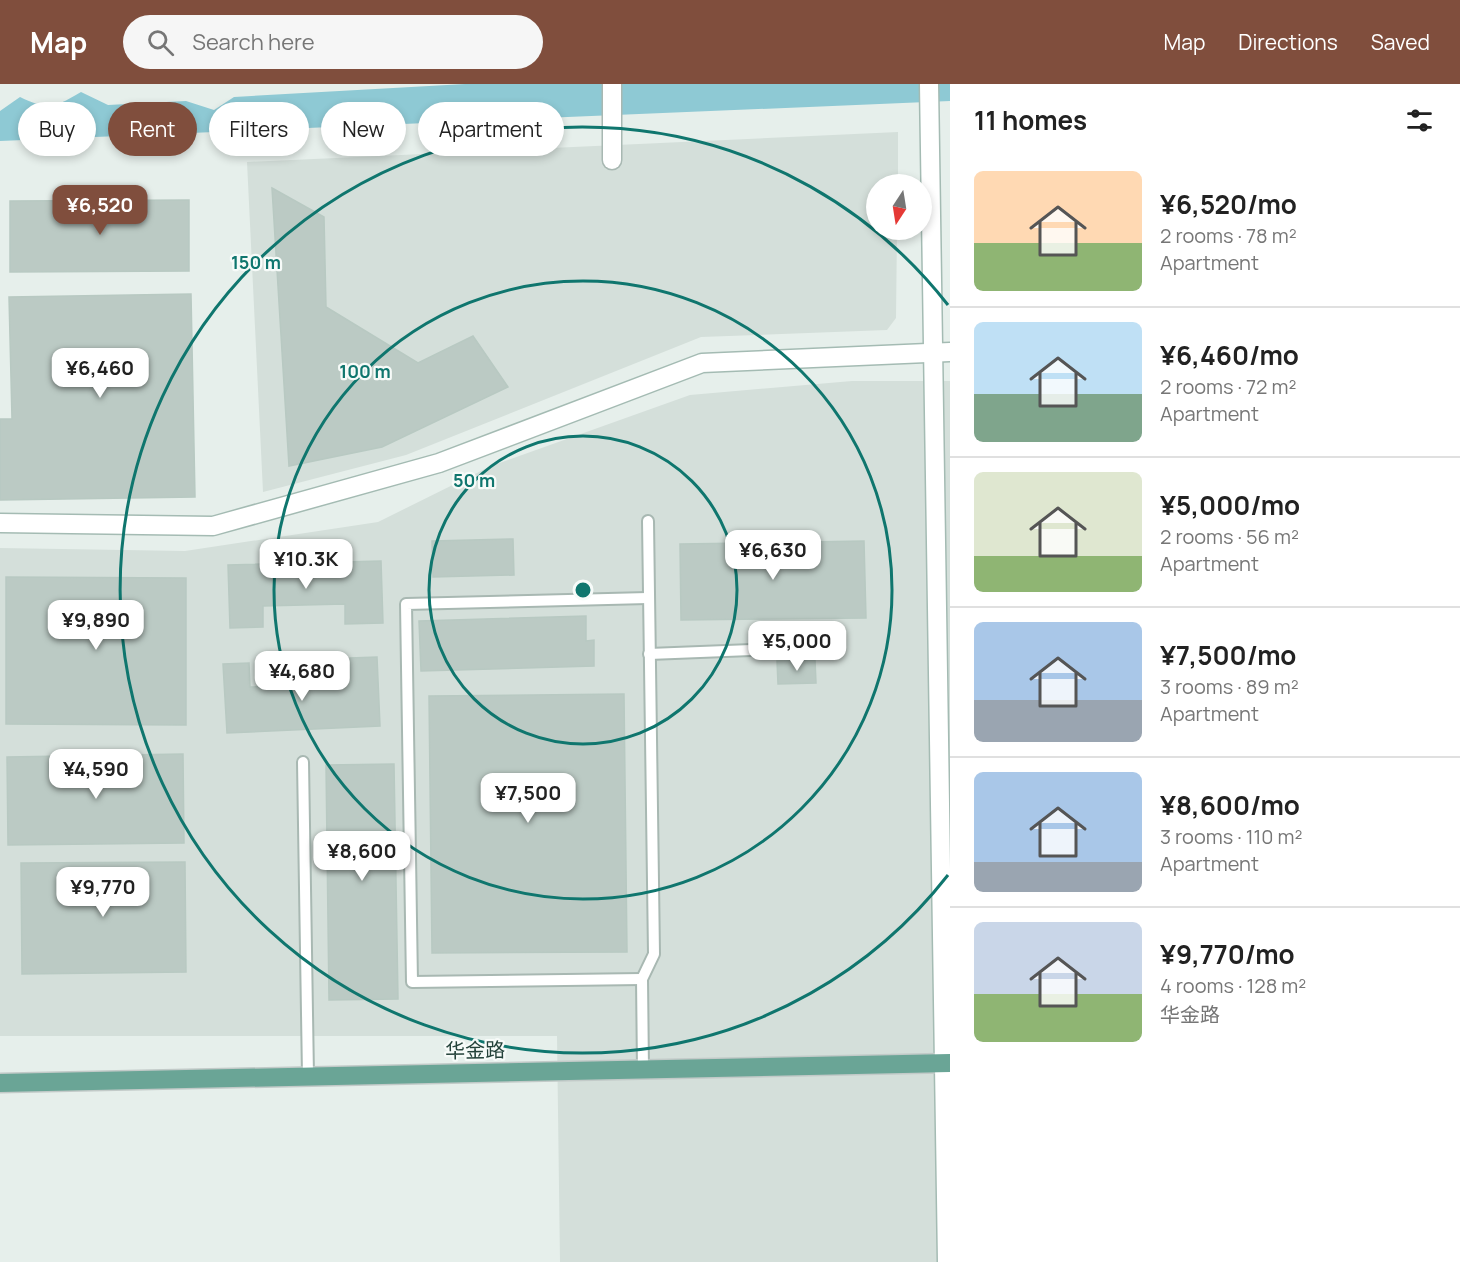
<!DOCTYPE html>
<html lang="en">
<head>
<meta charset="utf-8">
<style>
  body { margin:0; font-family:Manrope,"Noto Sans SC",sans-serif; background:#f6f6f6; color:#222; height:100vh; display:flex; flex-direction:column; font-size:22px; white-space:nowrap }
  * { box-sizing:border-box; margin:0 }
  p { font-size:20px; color:#767676 }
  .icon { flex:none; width:33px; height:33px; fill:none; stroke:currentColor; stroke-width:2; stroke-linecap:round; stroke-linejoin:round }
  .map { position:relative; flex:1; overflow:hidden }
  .details { display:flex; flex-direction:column; background:#fff; width:510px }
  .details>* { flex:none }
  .guide { position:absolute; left:18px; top:18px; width:570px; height:54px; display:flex; gap:12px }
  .needle { width:39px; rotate:192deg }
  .buttons { position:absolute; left:866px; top:90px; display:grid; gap:12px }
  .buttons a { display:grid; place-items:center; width:66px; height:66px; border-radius:50%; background:#fff; box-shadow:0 3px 9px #0003; font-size:30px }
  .price { position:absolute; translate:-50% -51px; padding:0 14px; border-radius:12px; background:#fff; color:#222; font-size:20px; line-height:39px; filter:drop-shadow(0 2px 3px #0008) }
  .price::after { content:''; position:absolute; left:50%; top:36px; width:18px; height:14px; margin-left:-9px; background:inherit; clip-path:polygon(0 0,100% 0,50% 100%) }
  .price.on { background:#804e3d; color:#fff }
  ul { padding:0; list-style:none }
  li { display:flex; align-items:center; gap:18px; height:150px; padding:0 24px }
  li+li { border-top:2px solid #e0e0e0 }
  li span { display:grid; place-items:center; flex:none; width:168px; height:120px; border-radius:9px; color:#555 }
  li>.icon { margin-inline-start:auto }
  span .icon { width:72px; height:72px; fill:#fffc; stroke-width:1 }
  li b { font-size:26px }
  h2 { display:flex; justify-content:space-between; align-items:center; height:72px; padding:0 24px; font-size:26px }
  .chip { padding:0 21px; border-radius:27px; background:#fff; box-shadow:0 3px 9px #0003; font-size:21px; line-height:54px }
  .chip.on { background:#804e3d; color:#fff }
  header { display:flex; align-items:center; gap:36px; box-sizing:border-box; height:84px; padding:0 30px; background:#804e3d; color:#fff }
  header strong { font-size:28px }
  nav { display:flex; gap:33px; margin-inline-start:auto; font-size:21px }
  .search { width:420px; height:54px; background:#f6f6f6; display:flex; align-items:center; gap:15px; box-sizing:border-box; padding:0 21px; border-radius:33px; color:#767676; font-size:22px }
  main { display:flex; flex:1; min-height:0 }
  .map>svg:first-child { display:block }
</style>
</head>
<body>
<header>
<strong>Map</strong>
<div class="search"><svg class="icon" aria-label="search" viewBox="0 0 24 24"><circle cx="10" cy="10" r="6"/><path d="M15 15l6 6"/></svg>Search here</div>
<nav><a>Map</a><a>Directions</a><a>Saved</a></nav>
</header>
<main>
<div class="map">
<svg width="950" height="1178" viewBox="0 0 950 1178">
  <rect width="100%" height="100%" fill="#e6efeb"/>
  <!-- built -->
  <g fill="#d4dfda">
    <path d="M898,48V100H876V146H897L896,234L887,246L701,253L406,371L263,408L247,78Z"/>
    <path d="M852,297H950V1178H560L557,952H0V464L185,467L378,438L491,382L690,311Z"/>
  </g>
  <!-- water -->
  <path fill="#8ec9d4" d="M465,0H950V17L0,57V27L20,13C50,27 53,24 81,8L108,21L186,17L214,26L234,13Z"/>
  <!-- building -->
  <g fill="#bbcac4" stroke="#b8c9c2" stroke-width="1.5">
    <path d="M272,104L324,133L326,223L418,279L473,252L508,303L382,363L289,382Z"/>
    <path d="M189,116V187L10,188V117Z"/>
    <path d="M191,210L195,413L0,416V335H12L9,213Z"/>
    <path d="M513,455L514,491L433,493L432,457Z"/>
    <path d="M864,457L866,534L681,536L680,460Z"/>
    <path d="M381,477L383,539L345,540V520L263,522V543L230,544L228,481Z"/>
    <path d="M6,493L186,494V641L6,640Z"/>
    <path d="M586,532V557L594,556V582L421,587L419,537Z"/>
    <path d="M377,573L380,642L227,649L223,580L249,579L250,603L351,599L350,574Z"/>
    <path d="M815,576L816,599L778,600L777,577Z"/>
    <path d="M624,610L627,868L432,869L429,612Z"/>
    <path d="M183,670L184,759L8,761L7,673Z"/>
    <path d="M394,680L398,915L329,916L326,681Z"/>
    <path d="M185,778L186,888L22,890L21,779Z"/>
  </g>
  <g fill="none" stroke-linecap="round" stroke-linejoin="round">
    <defs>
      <g id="lane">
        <path d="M649,570L799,564"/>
        <path d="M303,678L308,992"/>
        <path d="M642,895L412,898L406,520L648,514"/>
        <path d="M643,985L642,895L654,870L648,437"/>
      </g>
      <path id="street" d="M612,76V0"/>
      <g id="secondary">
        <path d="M929,0L947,1178"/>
        <path d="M0,439L213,442L439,379L702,279L950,268"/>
      </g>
      <path id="primary" d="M0,999L950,979"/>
    </defs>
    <!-- lane casing -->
    <use href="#lane" stroke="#a8b8b2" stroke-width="14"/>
    <!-- street casing -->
    <use href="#street" stroke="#a8b8b2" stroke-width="21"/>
    <!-- secondary casing -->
    <use href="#secondary" stroke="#a4bbb3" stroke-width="21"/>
    <!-- primary casing -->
    <use href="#primary" stroke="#c2cac8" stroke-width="21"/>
    <!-- lane -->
    <use href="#lane" stroke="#fff" stroke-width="10"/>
    <!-- street -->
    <use href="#street" stroke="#fff" stroke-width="18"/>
    <!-- secondary -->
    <use href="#secondary" stroke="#fff" stroke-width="18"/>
    <!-- primary -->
    <use href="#primary" stroke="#6aa596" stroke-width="18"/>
  </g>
  <!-- distance rings -->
  <g fill="none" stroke="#0f766e" stroke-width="3">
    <circle cx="583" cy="506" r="154"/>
    <circle cx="583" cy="506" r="309"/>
    <path d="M948 791A463 463 0 1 1 948 221"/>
  </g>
  <g text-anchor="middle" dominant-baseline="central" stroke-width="4.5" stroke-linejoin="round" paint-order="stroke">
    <!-- street labels -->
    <g font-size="20" fill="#24423a" stroke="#f7fbf9">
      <text transform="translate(475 966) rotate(-1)">华金路</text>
    </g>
  </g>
  <circle cx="583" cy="506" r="9" fill="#0f766e" stroke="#f7fbf9" stroke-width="3"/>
  <g font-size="18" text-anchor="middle" font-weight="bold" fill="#0f766e" stroke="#f7fbf9" stroke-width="4.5" stroke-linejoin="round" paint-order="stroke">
    <text x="256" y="185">150 m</text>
    <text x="365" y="294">100 m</text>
    <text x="474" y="403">50 m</text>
  </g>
</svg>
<div class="buttons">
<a><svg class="needle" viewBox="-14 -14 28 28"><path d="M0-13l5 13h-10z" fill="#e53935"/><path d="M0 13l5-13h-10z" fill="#767676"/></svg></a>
</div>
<b class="price on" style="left:100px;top:152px">¥6,520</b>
<b class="price" style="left:100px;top:315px">¥6,460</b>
<b class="price" style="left:773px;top:497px">¥6,630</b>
<b class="price" style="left:306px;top:506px">¥10.3K</b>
<b class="price" style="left:96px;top:567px">¥9,890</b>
<b class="price" style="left:797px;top:588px">¥5,000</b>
<b class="price" style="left:302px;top:618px">¥4,680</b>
<b class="price" style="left:96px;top:716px">¥4,590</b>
<b class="price" style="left:528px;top:740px">¥7,500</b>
<b class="price" style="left:362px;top:798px">¥8,600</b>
<b class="price" style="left:103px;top:834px">¥9,770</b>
<div class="guide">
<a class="chip">Buy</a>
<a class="chip on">Rent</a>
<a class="chip">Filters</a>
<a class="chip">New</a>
<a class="chip">Apartment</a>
</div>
</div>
<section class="details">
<h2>11 homes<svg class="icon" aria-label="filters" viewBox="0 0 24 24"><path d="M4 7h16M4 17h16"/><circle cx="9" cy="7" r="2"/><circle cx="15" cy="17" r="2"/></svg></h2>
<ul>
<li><span style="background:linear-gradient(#ffd9b3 60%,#8fb573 0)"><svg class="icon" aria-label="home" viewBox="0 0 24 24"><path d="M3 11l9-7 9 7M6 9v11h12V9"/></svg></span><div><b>¥6,520/mo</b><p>2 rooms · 78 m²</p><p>Apartment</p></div></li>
<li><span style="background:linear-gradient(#bfe0f5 60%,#7fa58c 0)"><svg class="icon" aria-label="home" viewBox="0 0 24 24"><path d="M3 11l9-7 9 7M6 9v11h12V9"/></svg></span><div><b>¥6,460/mo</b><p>2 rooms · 72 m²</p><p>Apartment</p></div></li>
<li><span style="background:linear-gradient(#dfe7d0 70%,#8fb573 0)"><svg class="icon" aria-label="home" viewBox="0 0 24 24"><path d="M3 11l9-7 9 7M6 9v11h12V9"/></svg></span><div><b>¥5,000/mo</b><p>2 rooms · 56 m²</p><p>Apartment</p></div></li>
<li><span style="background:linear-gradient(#a9c7e8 65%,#9aa5b1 0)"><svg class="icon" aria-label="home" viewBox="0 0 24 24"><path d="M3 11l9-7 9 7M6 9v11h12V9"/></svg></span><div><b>¥7,500/mo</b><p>3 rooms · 89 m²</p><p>Apartment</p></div></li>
<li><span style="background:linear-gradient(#a9c7e8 75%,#9aa5b1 0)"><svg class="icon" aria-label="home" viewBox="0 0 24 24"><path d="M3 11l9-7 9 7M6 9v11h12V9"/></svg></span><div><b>¥8,600/mo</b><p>3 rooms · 110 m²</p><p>Apartment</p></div></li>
<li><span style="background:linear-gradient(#c9d6e8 60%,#8fb573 0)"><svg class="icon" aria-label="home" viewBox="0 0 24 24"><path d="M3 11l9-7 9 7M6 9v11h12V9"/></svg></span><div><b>¥9,770/mo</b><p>4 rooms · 128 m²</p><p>华金路</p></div></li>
</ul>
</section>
</main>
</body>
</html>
